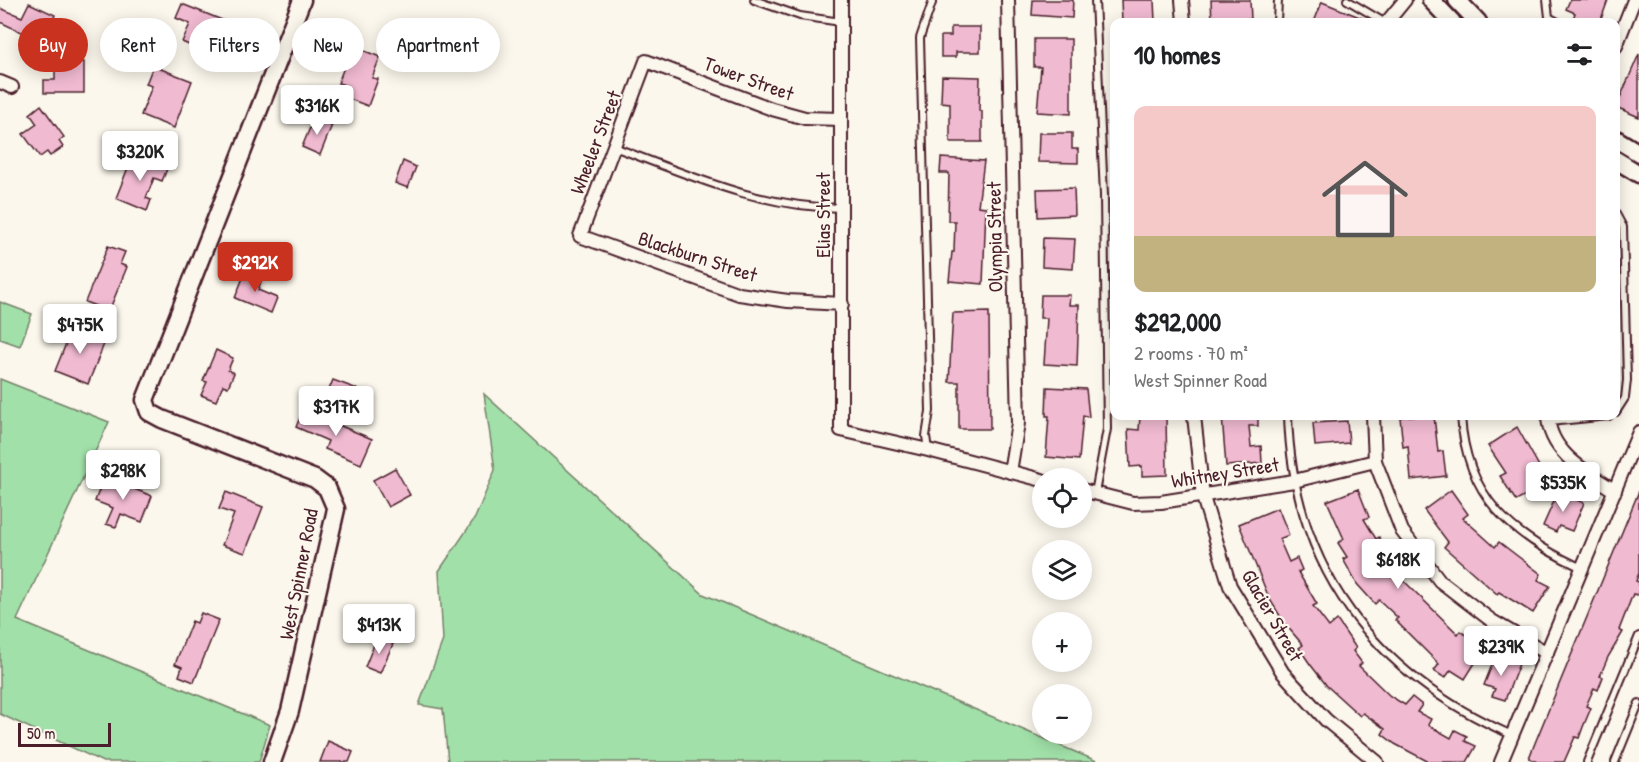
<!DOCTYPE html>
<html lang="en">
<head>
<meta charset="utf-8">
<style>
  body { margin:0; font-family:"Patrick Hand",sans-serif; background:#f6f6f6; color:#202124; height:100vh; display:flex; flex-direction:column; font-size:22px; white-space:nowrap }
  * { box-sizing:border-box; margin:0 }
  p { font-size:20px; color:#757577 }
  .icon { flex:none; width:33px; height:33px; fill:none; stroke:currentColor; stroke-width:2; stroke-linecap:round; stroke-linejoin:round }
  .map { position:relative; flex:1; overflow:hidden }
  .side { position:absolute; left:1110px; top:18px; width:510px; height:402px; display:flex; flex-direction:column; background:#fff; border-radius:12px; box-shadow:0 3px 15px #0003 }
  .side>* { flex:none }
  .guide { position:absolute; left:18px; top:18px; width:570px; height:54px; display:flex; gap:12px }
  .tools { position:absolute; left:1032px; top:468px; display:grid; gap:12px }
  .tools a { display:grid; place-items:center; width:60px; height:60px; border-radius:50%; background:#fff; box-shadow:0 3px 15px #0003; font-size:30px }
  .scale { position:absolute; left:18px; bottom:15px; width:93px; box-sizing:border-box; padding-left:6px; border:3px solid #4a1f2b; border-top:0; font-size:16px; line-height:21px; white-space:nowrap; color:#4a1f2b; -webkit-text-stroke:4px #fbf7ec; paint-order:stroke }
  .price { position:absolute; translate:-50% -51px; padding:0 14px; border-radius:6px; background:#fff; color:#222; font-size:20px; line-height:39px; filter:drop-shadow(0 2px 3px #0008) }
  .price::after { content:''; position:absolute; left:50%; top:36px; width:18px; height:14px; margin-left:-9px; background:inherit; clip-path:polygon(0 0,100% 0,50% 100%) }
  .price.on { background:#c8321e; color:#fff }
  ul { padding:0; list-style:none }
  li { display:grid; align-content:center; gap:12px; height:318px; padding:0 24px }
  li span { display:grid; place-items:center; height:186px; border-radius:12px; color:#555 }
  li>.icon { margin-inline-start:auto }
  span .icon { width:108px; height:108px; fill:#fffc; stroke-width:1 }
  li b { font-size:26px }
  h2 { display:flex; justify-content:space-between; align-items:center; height:72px; padding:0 24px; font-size:26px }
  .pill { padding:0 21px; border-radius:27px; background:#fff; box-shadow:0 3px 15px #0003; font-size:21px; line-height:54px }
  .pill.on { background:#c8321e; color:#fff }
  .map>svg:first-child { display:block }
</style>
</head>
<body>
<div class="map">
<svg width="1639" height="762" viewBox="0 0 1639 762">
  <rect width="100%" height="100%" fill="#fbf7ec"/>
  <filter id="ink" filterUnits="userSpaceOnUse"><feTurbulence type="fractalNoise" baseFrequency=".0167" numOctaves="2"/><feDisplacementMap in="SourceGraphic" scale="12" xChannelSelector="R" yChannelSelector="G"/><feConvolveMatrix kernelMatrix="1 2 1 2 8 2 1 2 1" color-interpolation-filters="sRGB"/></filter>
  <g filter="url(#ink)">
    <!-- green -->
    <g fill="#a1e1a9" stroke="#76806a" stroke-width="1.5">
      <path d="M0,302L32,314L20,346L0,339Z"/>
      <path d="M0,379L109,422L17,620L270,725L259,762H103L0,714Z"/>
      <path d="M484,394L703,594L1099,762H448L443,709L419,705L443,640L439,571L475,518L495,470Z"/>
    </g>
    <!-- building -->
    <g fill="#f0bad1" stroke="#4a1f2b" stroke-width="1.5">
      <path d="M1033,0H1073L1072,18L1032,15Z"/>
      <path d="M1121,0H1154L1155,22H1122Z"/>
      <path d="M1211,0H1250L1251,19L1212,21Z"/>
      <path d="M1570,0H1608L1600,22H1581L1573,19L1575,13L1566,9Z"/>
      <path d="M1322,2L1372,22H1314Z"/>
      <path d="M29,3L55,15L38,52L25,46L30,36L0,22V8L22,17Z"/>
      <path d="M182,4L222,20L208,53L182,42L190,24L176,18Z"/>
      <path d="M951,27H980V52H956V57H941V36H951Z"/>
      <path d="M1034,39H1071V114L1037,112L1041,67H1034Z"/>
      <path d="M352,46L380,57L372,78L378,79L368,106L344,97L348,86L338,83Z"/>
      <path d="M1639,54V117L1616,107Z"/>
      <path d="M55,62H84V93H44V80H55Z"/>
      <path d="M153,66L192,81L174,128L141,115L152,86L146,84Z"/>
      <path d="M942,76L980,77L979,111H982V142H950V103L941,102Z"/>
      <path d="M41,105L64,137L59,141L63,147L50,156L47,152L40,157L23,134L37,124L30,114Z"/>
      <path d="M314,118L332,125L320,155L302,147Z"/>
      <path d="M1039,133H1072V149H1078V163L1038,162Z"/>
      <path d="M133,155L167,169L162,181L154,178L146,198L151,200L147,211L116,198Z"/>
      <path d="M941,158L984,161L978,206L986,207L983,284L949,281L952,252H954L955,221H948L949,173H940Z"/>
      <path d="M403,161L416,167L408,188L395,183Z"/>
      <path d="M1074,188L1075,215L1038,217L1037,189Z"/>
      <path d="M1043,238L1075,239L1073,269L1042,267Z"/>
      <path d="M108,246L125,252L120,264L127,267L109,311L85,302Z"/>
      <path d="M246,270L263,276L258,290L277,298L271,313L235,298Z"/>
      <path d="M1041,295H1070L1069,305H1079L1077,366L1044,364L1047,318H1040Z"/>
      <path d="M989,312L990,429H959V382H949L953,313Z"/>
      <path d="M73,326L106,339L88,384L55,371Z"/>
      <path d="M216,350L233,358L228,370L234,373L228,387L223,385L216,401L201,395L207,382L203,381Z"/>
      <path d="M333,380L360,390L353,407L326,397Z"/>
      <path d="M1047,387L1086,389L1089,417L1083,416L1079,460L1046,457L1049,416H1046Z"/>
      <path d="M303,410L372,439L361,464L325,449L328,441L296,427Z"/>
      <path d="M1140,416H1166L1167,475L1142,476V466L1130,467L1128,429L1139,430Z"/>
      <path d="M1222,416H1258V426H1249L1251,447L1261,446L1262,463L1226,466Z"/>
      <path d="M1410,416H1434L1438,452L1443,451L1446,476L1411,480L1408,446L1403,447L1400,417Z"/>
      <path d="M1347,421L1349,443L1315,446L1313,423Z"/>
      <path d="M1517,427L1549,484L1516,501L1500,476L1506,473L1488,446Z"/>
      <path d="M395,468L410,495L388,507L373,480Z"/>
      <path d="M104,477L152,496L142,522L121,514L116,527L106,524L113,508L95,501Z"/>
      <path d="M1358,489L1369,517L1364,519L1376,539L1379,537L1386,549L1383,551L1405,576L1402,579L1458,634L1460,631L1472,639L1469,644L1482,652L1465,679L1451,670L1445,678L1434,671L1439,664L1395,620L1398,618L1379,600L1375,604L1357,584L1343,559L1347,557L1338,543L1344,539L1327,501Z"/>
      <path d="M1451,490L1468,514L1463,518L1495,547L1499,542L1541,574L1538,580L1550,586L1533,613L1499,592L1497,594L1444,547L1448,542L1424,510Z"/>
      <path d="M1639,491V573L1636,581L1639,582V590L1637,595L1633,594L1619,630L1623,632L1608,657L1600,676L1603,677L1598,690L1594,688L1586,706L1591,708L1583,727L1579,738L1575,737L1564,762H1537L1529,758L1537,738Z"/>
      <path d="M226,492L263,507L245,553L222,545L234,514L219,509Z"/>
      <path d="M1558,492L1584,503L1572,531L1559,526L1556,532L1543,526Z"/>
      <path d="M1278,508L1289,535L1279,539L1289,562L1297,558L1302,570L1298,572L1317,604L1313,606L1329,627L1337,620L1356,648L1353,651L1362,663L1359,666L1390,696L1405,705L1412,697L1422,705L1417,712L1431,719L1428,725L1451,738L1455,730L1467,736L1465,741L1476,746L1467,762H1429L1395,744L1382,734L1385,729L1363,713L1360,716L1327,686L1310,664L1299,648L1303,645L1285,624L1269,598L1239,524Z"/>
      <path d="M201,613L219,620L194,682L179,676L182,667L175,664L192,621L197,623Z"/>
      <path d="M377,637L393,644L380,673L365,667Z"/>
      <path d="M1502,658L1519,664L1505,700L1492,696L1495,689L1484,685L1494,660L1501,662Z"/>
      <path d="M328,741L353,752L349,762H320Z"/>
    </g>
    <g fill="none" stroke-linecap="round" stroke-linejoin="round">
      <defs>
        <g id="lane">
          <path d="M754,0L800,16L841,22"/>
          <path d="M1095,0L1104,195L1107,429L1095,493"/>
          <path d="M1347,0L1384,22"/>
          <path d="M1547,0L1549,17L1558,22"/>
          <path d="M1277,22L1278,0"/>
          <path d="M614,147C689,175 760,208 842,208"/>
          <path d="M1616,214L1623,227L1627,380L1625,398L1616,412"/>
          <path d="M1288,416C1293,568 1374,675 1512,735"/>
          <path d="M1461,416C1466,498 1512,536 1582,568"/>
          <path d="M1549,422L1609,416"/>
          <path d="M928,450L926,436L930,411L920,38L933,0"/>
          <path d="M1587,762L1639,636"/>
          <path d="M1615,762L1639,703"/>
        </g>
        <g id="street">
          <path d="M841,0V430L928,450L1042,480"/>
          <path d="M1008,0L1018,423L1010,472"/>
          <path d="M1182,0L1184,22"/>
          <path d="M1387,22L1405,0"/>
          <path d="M1616,46L1634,0"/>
          <path d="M0,82L12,87"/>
          <path d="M841,119L805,118L772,109L646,61L580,236L739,294L788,301L842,304"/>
          <path d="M1194,416L1203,497L1230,586L1283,673L1326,720L1377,762"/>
          <path d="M1373,416L1375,461L1402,531L1440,581L1492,621L1547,653"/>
          <path d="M1548,416C1549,453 1588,473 1615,491"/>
          <path d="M1082,490L1133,503L1161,502L1294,481L1375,461"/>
          <path d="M1501,762L1639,432"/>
        </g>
        <g id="secondary">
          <path d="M1431,0L1452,22"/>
          <path d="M1457,0L1478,22"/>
          <path d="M1616,139L1639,153"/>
          <path d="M1616,160L1639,174"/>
          <path d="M272,762L290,711L336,509L327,488L315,479L162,419L149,412L145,400L302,0"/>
        </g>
      </defs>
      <!-- lane casing -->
      <use href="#lane" stroke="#4a1f2b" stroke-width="10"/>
      <!-- street casing -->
      <use href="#street" stroke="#4a1f2b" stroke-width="16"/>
      <!-- secondary casing -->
      <use href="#secondary" stroke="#4a1f2b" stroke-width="21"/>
      <!-- lane -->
      <use href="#lane" stroke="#fbf7ec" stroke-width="6"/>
      <!-- street -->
      <use href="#street" stroke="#fbf7ec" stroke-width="12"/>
      <!-- secondary -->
      <use href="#secondary" stroke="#fbf7ec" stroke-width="16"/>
    </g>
  </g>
  <g text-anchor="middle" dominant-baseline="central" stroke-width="4.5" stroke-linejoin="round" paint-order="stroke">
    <!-- street labels -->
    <g font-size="20" fill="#4a1f2b" stroke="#fbf7ec">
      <text transform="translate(749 78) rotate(20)">Tower Street</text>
      <text transform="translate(595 142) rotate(-69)">Wheeler Street</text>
      <text transform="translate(822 215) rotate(-90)">Elias Street</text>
      <text transform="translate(994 237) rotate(-91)">Olympia Street</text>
      <text transform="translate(698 256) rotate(18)">Blackburn Street</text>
      <text transform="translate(1225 472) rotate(-9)">Whitney Street</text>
      <text transform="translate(298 574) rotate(-79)">West Spinner Road</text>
      <text transform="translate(1273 615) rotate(60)">Glacier Street</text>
    </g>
  </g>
</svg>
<div class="tools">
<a><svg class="icon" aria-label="locate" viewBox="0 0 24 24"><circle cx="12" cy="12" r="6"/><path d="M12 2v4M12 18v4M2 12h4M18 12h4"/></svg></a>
<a><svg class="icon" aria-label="layers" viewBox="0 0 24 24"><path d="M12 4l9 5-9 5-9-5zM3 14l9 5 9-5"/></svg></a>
<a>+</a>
<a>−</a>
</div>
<div class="scale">50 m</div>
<b class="price" style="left:317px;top:136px">$316K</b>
<b class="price" style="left:140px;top:182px">$320K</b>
<b class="price on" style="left:255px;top:293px">$292K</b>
<b class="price" style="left:80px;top:355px">$475K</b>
<b class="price" style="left:336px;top:437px">$317K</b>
<b class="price" style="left:123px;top:501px">$298K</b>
<b class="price" style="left:1563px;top:513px">$535K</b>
<b class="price" style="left:1398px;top:590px">$618K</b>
<b class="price" style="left:379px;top:655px">$413K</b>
<b class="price" style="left:1501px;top:677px">$239K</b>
<div class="guide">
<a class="pill on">Buy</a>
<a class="pill">Rent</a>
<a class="pill">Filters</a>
<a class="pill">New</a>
<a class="pill">Apartment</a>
</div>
<section class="side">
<h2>10 homes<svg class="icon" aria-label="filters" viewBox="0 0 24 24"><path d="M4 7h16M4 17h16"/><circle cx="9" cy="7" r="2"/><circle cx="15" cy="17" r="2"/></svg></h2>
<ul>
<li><span style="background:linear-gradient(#f6c9c9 70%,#c2b280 0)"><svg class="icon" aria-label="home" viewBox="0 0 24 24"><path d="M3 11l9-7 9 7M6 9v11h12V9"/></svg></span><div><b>$292,000</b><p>2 rooms · 70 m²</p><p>West Spinner Road</p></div></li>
</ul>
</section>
</div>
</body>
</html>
